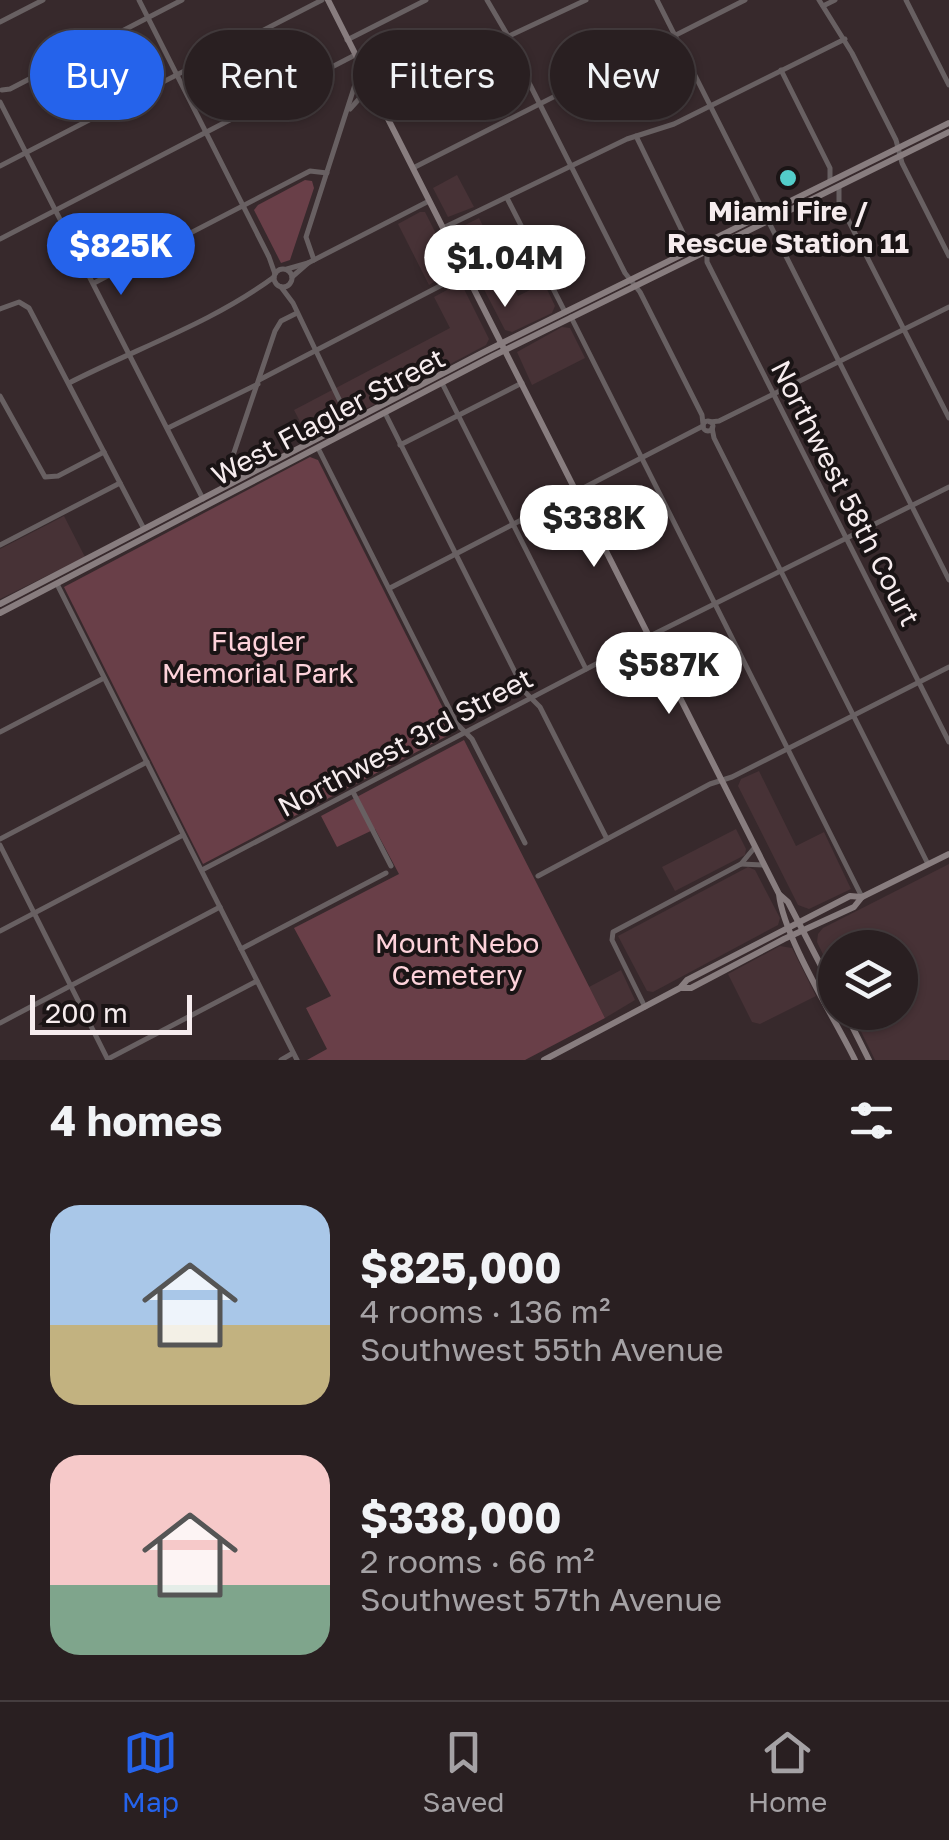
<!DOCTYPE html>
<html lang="en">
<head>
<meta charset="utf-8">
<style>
  body { margin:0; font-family:"Golos Text",sans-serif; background:#31272a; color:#f1f3f6; height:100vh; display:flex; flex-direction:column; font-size:38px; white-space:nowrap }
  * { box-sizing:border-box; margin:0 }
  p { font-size:32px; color:#a5a2a5 }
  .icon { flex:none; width:55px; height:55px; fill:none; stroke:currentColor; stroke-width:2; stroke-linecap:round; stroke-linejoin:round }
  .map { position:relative; height:1060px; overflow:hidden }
  .panel { display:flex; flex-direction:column; background:#291f21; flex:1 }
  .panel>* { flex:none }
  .top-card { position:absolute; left:30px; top:30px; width:890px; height:90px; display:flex; gap:20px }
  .fabs { position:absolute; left:818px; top:930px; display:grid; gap:20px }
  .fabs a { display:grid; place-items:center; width:100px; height:100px; border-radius:50%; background:#291f21; box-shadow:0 2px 8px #0004,0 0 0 2px #453d3f; font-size:50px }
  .scale { position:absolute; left:30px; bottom:25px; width:162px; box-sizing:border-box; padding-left:10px; border:5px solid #f6ecee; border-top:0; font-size:28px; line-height:35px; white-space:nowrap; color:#f6ecee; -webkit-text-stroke:8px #1a1415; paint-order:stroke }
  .price { position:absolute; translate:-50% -85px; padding:0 22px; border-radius:35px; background:#fff; color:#222; font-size:32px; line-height:65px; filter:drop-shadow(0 2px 5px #0008) }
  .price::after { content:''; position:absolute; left:50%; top:60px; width:30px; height:22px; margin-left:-15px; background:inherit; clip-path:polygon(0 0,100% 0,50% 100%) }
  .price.selected { background:#2563eb; color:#fff }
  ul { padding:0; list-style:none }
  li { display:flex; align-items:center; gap:30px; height:250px; padding:0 50px }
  li span { display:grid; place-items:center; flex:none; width:280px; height:200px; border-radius:30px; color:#555 }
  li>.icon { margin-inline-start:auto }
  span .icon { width:120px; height:120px; fill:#fffc; stroke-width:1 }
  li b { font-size:42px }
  h2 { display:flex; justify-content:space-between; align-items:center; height:120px; padding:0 50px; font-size:42px }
  .chip { padding:0 35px; border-radius:45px; background:#291f21; box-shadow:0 2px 8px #0004,0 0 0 2px #453d3f; font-size:35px; line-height:90px }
  .chip.selected { background:#2563eb; color:#fff }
  .tab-bar { display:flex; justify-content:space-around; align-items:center; height:140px; border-top:2px solid #453d3f; background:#291f21; font-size:28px; color:#a5a2a5 }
  .tab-bar a { display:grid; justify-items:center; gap:5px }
  .tab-bar .selected { color:#2563eb }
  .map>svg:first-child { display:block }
</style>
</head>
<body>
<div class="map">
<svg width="949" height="1060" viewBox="0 0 949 1060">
  <rect width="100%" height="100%" fill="#37292c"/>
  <!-- built -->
  <g fill="#473236">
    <path d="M457,175L474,207L448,217L433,188Z"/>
    <path d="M420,212H425L454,269L429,285L398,224Z"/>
    <path d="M479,218L518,296L544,283L555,306L552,313L512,332L505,330L456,235L457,229Z"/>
    <path d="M456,285L463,287L489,339L486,345L309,439L294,410L450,328L434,297Z"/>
    <path d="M562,327L570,328L585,358L532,385L517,352Z"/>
    <path d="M64,516L85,557L0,599V549Z"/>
    <path d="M759,771L796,846L824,832L851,889L809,909L798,905L738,786L741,779Z"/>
    <path d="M736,829L746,849L745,855L675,891L662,867Z"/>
    <path d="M949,864V1060H875L852,1013L900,1012V948H835V979L817,942L818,934L823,928Z"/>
    <path d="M748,867L755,870L780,918L778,925L653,992L647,991L618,936Z"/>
    <path d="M780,946L792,948L816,996L760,1024L752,1022L728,974Z"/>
    <path d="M621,970L635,1000L605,1018L589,987Z"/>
  </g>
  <!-- green -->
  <g fill="#693f48">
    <path d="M305,180L312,181L314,188L290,260L281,263L254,210L258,205Z"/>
    <path d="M310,457L318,460L452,726L449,735L203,864L64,587Z"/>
    <path d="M464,740L605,1018L525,1060H307L327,1049L306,1008L331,996L294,928L399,874L375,829L337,847L321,816Z"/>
  </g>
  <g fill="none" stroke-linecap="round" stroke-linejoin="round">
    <!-- street -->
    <g stroke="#686062" stroke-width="5">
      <path d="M139,0L269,257L275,274"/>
      <path d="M487,0L508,36"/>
      <path d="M657,0L949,580"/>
      <path d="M819,0L852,53L896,140L902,163L949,256"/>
      <path d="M906,0L949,85"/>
      <path d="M823,6L835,0"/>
      <path d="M0,22L43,0"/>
      <path d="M507,35L512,40L507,44L503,39Z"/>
      <path d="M509,36L586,0"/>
      <path d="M347,40L426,0"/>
      <path d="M506,44L513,51L625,273L640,292L702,415L703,424"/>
      <path d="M781,70L830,168V181"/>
      <path d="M2,90L10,89L182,0"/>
      <path d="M0,102L203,499"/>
      <path d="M380,104L503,40"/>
      <path d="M350,109L359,99L373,92"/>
      <path d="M636,136L686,239L688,251"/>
      <path d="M0,166L322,0"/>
      <path d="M413,168L745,0"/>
      <path d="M839,187V202L949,418"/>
      <path d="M507,198L565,312"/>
      <path d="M443,228L627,139L674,124L845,39"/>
      <path d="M0,239L355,55"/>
      <path d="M707,251V262L949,742"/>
      <path d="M314,260L306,237L361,66"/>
      <circle cx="283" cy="278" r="9"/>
      <path d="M287,269L308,263"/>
      <path d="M292,277L308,263L429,201"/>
      <path d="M94,283L310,171L327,173"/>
      <path d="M281,287L293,303L350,422"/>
      <path d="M0,309L19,302L29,308L144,529"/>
      <path d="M571,317L862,897"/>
      <path d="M259,380L465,273"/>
      <path d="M69,383C137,348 212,323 274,277"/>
      <path d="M442,383L586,669"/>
      <path d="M0,396L45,477L58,476L104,452"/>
      <path d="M385,413L525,692L540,707L607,839"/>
      <circle cx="708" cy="426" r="5"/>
      <path d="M710,422L719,421L949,307"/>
      <path d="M168,428L258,384"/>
      <path d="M712,428L714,438L928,864"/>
      <path d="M400,445L522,383"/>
      <path d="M318,448L457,724L472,739L525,843"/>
      <path d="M233,459L238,469L247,475"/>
      <path d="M222,488L275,331L281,321L297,313"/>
      <path d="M0,545L120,483"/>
      <path d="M57,584L297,1060"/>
      <path d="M390,588L703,426"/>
      <path d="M0,732L104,678"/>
      <path d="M353,792L391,866"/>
      <path d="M0,839L147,762"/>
      <path d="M0,845L108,1060"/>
      <path d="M741,864L763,865"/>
      <path d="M202,870L638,642L949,487"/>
      <path d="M538,876L710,784L732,777L949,667"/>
      <path d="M0,931L183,835"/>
      <path d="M241,949L386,873"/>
      <path d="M645,1007L612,940L613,932L741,864L755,847"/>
      <path d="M0,1023L220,907"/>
      <path d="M108,1059L257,981"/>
      <path d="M281,1060L293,1053"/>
    </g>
    <!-- secondary -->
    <g stroke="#887d7f" stroke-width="6">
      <path d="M328,0L779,894C783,936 835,1019 855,1060"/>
      <path d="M0,604L482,353L949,123"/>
      <path d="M0,613L493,356L949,132"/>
      <path d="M780,895L788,902L835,993"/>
      <path d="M682,988H691L784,939L854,907L862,897L949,854"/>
      <path d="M845,1012L869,1060"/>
      <path d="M544,1060L680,988L687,980L850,896L862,897"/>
    </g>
  </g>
  <!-- markers -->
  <circle fill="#53cdca" stroke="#1a1415" stroke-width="4" cx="788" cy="178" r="10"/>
  <g text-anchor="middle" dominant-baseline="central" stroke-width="8" stroke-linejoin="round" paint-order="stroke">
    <!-- poi labels -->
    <g font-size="28" font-weight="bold" fill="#f6ecee" stroke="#1a1415">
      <text x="788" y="210">Miami Fire /<tspan x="788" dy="32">Rescue Station 11</tspan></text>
    </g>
    <!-- street labels -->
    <g font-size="28" fill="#f6ecee" stroke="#1a1415">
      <text transform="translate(328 416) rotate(-28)">West Flagler Street</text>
      <text transform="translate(846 493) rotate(63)">Northwest 58th Court</text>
      <text transform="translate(405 742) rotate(-28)">Northwest 3rd Street</text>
    </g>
    <!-- park labels -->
    <g font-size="28" fill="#fdd2da" stroke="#1a1415">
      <text x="258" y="640">Flagler<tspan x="258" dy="32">Memorial Park</tspan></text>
      <text x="457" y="942">Mount Nebo<tspan x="457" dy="32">Cemetery</tspan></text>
    </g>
  </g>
</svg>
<div class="fabs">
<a><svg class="icon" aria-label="layers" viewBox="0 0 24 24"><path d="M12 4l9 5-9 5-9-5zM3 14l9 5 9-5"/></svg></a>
</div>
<div class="scale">200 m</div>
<b class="price selected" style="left:121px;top:298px">$825K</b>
<b class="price" style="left:505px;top:310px">$1.04M</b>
<b class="price" style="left:594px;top:570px">$338K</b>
<b class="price" style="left:669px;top:717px">$587K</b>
<div class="top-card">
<a class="chip selected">Buy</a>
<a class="chip">Rent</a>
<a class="chip">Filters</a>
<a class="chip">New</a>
</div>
</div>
<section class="panel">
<h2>4 homes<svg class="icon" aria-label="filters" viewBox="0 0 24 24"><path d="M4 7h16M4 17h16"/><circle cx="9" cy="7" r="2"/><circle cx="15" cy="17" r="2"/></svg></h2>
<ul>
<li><span style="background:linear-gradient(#a9c7e8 60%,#c2b280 0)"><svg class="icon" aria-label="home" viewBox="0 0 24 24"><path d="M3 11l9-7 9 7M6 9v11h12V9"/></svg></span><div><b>$825,000</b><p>4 rooms · 136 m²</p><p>Southwest 55th Avenue</p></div></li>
<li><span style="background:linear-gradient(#f6c9c9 65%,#7fa58c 0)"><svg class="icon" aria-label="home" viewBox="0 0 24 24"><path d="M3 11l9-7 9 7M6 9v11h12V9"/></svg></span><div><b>$338,000</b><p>2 rooms · 66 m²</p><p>Southwest 57th Avenue</p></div></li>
</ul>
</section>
<nav class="tab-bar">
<a class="selected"><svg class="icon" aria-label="map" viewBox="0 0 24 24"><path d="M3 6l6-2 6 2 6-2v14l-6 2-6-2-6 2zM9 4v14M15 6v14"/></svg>Map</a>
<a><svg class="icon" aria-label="saved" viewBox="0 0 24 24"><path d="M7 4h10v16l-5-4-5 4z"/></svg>Saved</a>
<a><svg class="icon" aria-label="home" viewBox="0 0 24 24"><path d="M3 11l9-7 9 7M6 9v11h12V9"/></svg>Home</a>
</nav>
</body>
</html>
